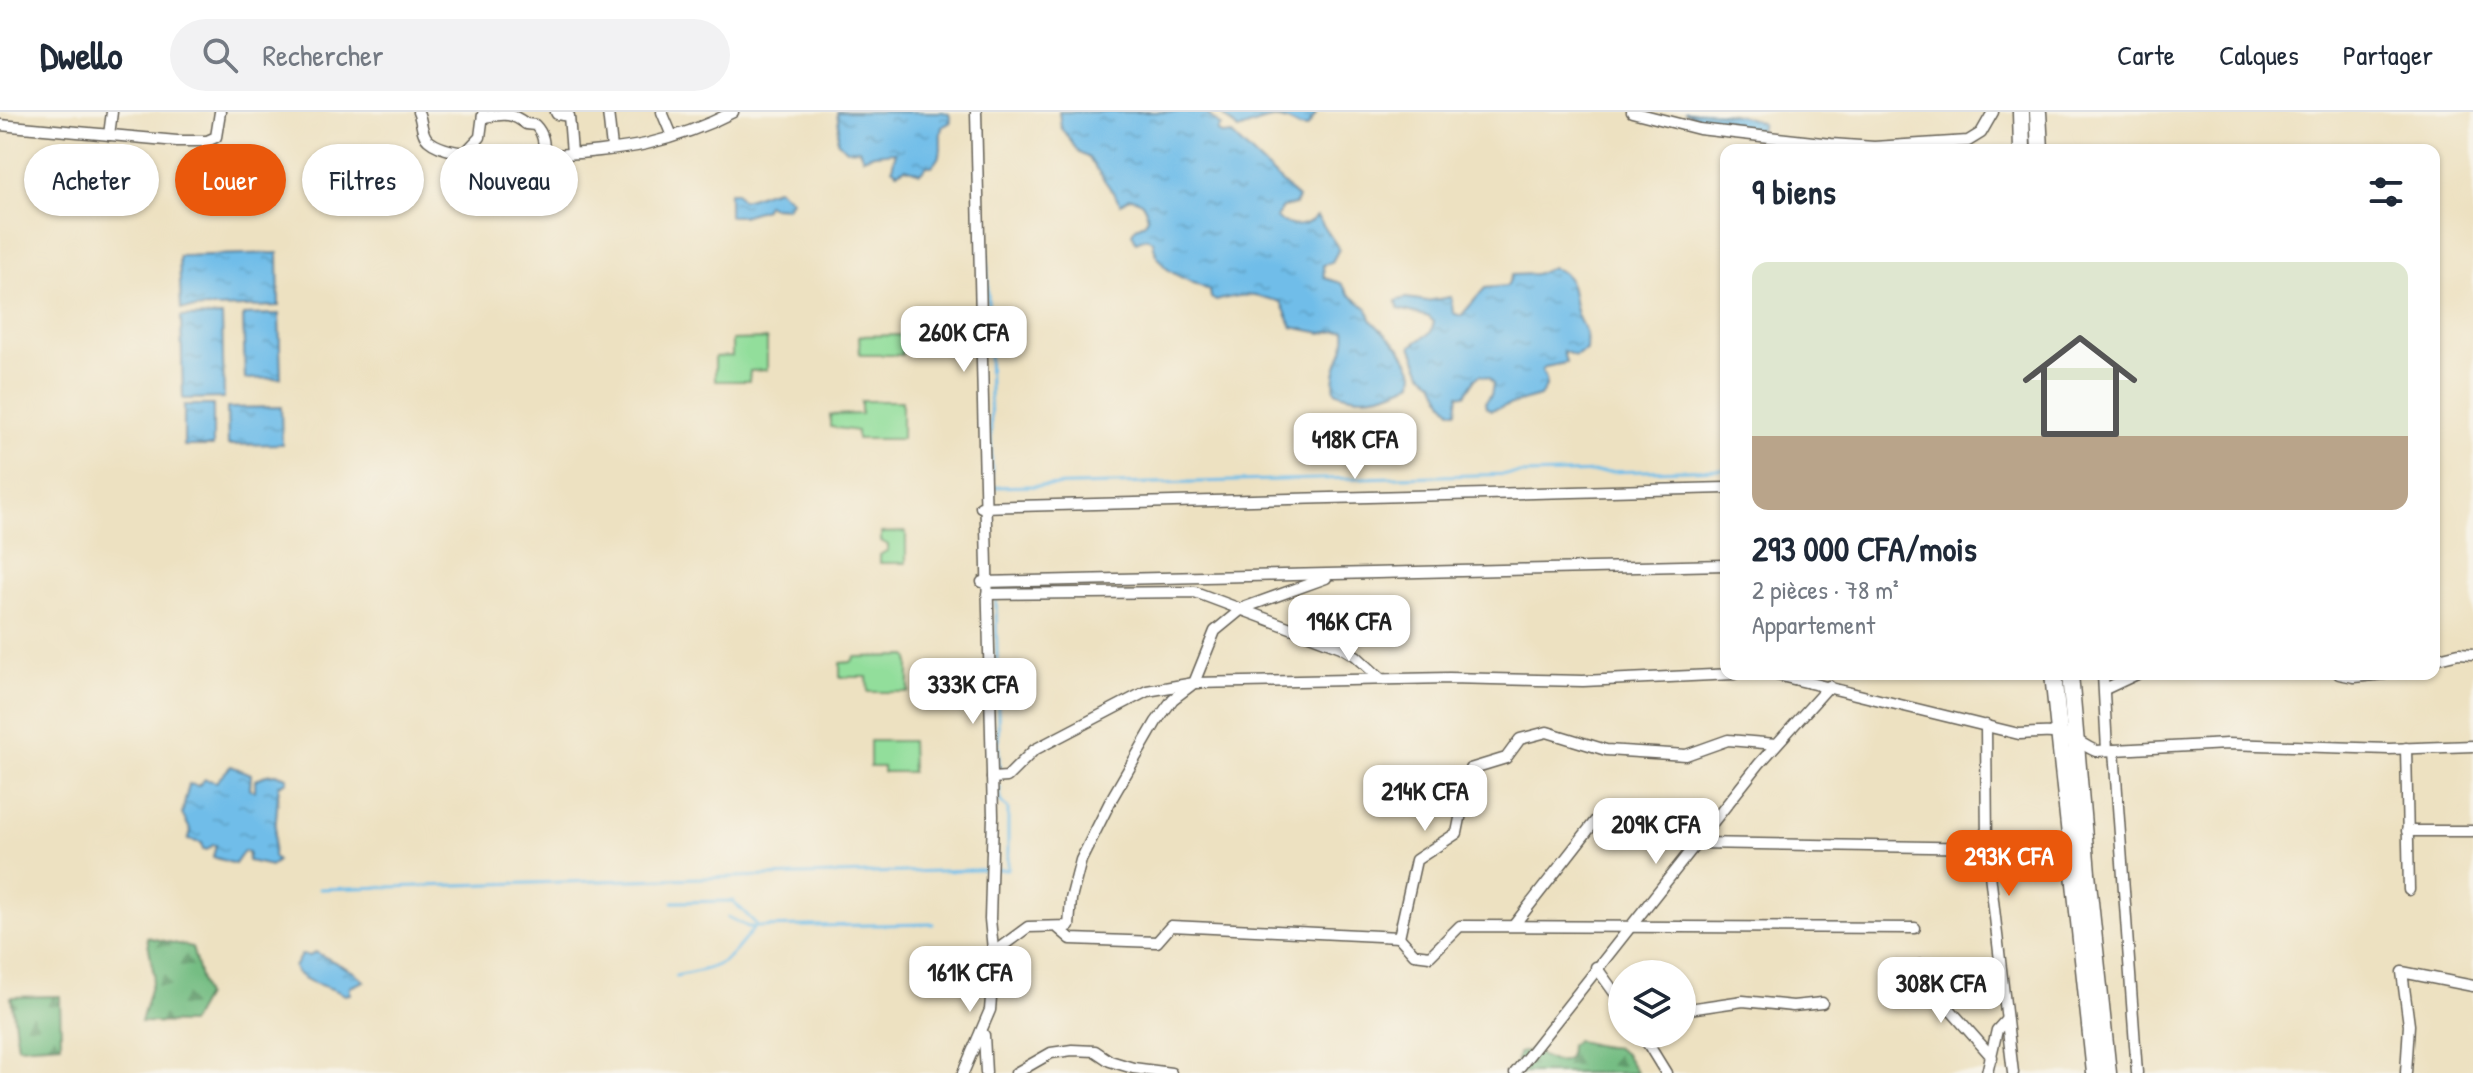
<!DOCTYPE html>
<html lang="fr">
<head>
<meta charset="utf-8">
<style>
  body { margin:0; font-family:"Patrick Hand",sans-serif; background:#f2f2f3; color:#1f2937; height:100vh; display:flex; flex-direction:column; font-size:30px; white-space:nowrap }
  * { box-sizing:border-box; margin:0 }
  p { font-size:26px; color:#747a83 }
  .icon { flex:none; width:44px; height:44px; fill:none; stroke:currentColor; stroke-width:2; stroke-linecap:round; stroke-linejoin:round }
  .map { position:relative; flex:1; overflow:hidden }
  .drawer { position:absolute; left:1720px; top:32px; width:720px; height:536px; display:flex; flex-direction:column; background:#fff; border-radius:16px; box-shadow:0 2px 6px #0004 }
  .drawer>* { flex:none }
  .guide { position:absolute; left:24px; top:32px; width:760px; height:72px; display:flex; gap:16px }
  .fabs { position:absolute; left:1608px; top:848px; display:grid; gap:16px }
  .fabs a { display:grid; place-items:center; width:88px; height:88px; border-radius:50%; background:#fff; box-shadow:0 2px 6px #0004; font-size:40px }
  .price { position:absolute; translate:-50% -68px; padding:0 18px; border-radius:16px; background:#fff; color:#222; font-size:26px; line-height:52px; filter:drop-shadow(0 2px 4px #0008) }
  .price::after { content:''; position:absolute; left:50%; top:48px; width:24px; height:18px; margin-left:-12px; background:inherit; clip-path:polygon(0 0,100% 0,50% 100%) }
  .price.current { background:#ea580c; color:#fff }
  ul { padding:0; list-style:none }
  li { display:grid; align-content:center; gap:16px; height:424px; padding:0 32px }
  li+li { border-top:2px solid #e0e1e3 }
  li span { display:grid; place-items:center; height:248px; border-radius:16px; color:#555 }
  li>.icon { margin-inline-start:auto }
  span .icon { width:144px; height:144px; fill:#fffc; stroke-width:1 }
  li b { font-size:34px }
  h2 { display:flex; justify-content:space-between; align-items:center; height:96px; padding:0 32px; font-size:34px }
  .tag { padding:0 28px; border-radius:36px; background:#fff; box-shadow:0 2px 6px #0004; font-size:28px; line-height:72px }
  .tag.current { background:#ea580c; color:#fff }
  header { display:flex; align-items:center; gap:48px; box-sizing:border-box; height:112px; padding:0 40px; background:#fff; border-bottom:2px solid #e0e1e3 }
  header strong { font-size:38px }
  nav { display:flex; gap:44px; margin-inline-start:auto; font-size:28px }
  .search { width:560px; height:72px; background:#f2f2f3; display:flex; align-items:center; gap:20px; box-sizing:border-box; padding:0 28px; border-radius:44px; color:#747a83; font-size:30px }
  .map>svg:first-child { display:block }
</style>
</head>
<body>
<header>
<strong>Dwello</strong>
<div class="search"><svg class="icon" aria-label="search" viewBox="0 0 24 24"><circle cx="10" cy="10" r="6"/><path d="M15 15l6 6"/></svg>Rechercher</div>
<nav><a>Carte</a><a>Calques</a><a>Partager</a></nav>
</header>
<div class="map">
<svg width="2473" height="961" viewBox="0 0 2473 961">
  <defs>
    <pattern id="forest-firs" width="22" height="20" patternUnits="userSpaceOnUse" patternTransform="scale(2)"><rect width="22" height="20" fill="#75bd83"/><path d="M5 1l3.5 6h-7zM16 11l3.5 6h-7z" fill="#5f996a"/></pattern>
    <pattern id="water-ripples" width="26" height="14" patternUnits="userSpaceOnUse" patternTransform="scale(2)"><rect width="26" height="14" fill="#6fbde9"/><path d="M2 4q2-2 4 0t4 0M15 11q2-2 4 0t4 0" fill="none" stroke="#60a2c7"/></pattern>
  </defs>
  <rect width="100%" height="100%" fill="#f7f3e8"/>
  <filter id="ink" filterUnits="userSpaceOnUse"><feTurbulence type="fractalNoise" baseFrequency=".0125" numOctaves="2"/><feDisplacementMap in="SourceGraphic" scale="16" xChannelSelector="R" yChannelSelector="G"/><feConvolveMatrix kernelMatrix="1 2 1 2 8 2 1 2 1" color-interpolation-filters="sRGB"/></filter>
  <filter id="wash" filterUnits="userSpaceOnUse"><feTurbulence type="fractalNoise" baseFrequency=".006" numOctaves="4" result="noise"/><feDisplacementMap in="SourceGraphic" scale="32" xChannelSelector="R" yChannelSelector="G"/><feGaussianBlur stdDeviation="1.8" result="paint"/><feColorMatrix in="noise" values="0 0 0 0 0 0 0 0 0 0 0 0 0 0 0 0 0 1.4 0 .05"/><feComposite in="paint" operator="in"/></filter>
  <g filter="url(#wash)">
    <rect width="100%" height="100%" fill="#ede1c1"/>
    <!-- green -->
    <g fill="#92de9b" stroke="#577d5c" stroke-width="2">
      <path d="M902,223V243H860L859,224Z"/>
      <path d="M767,227V258L750,259L749,269H715V245L732,244V228Z"/>
      <path d="M861,289H902V327H857V319L830,315V303L861,302Z"/>
      <path d="M906,420V451H880V443L888,438V433L881,429V421Z"/>
      <path d="M907,544L909,546V580H868L867,565H840V551L851,550L855,545Z"/>
      <path d="M870,629H911L912,660H883V655H870Z"/>
    </g>
    <!-- forest -->
    <g fill="url(#forest-firs)" stroke="#486c50" stroke-width="2">
      <path d="M147,825L192,835L205,884L190,911L141,910L154,863Z"/>
      <path d="M60,884L61,932L18,935L11,885Z"/>
      <path d="M1576,929C1589,930 1601,937 1615,935L1625,942L1637,961H1515L1518,941L1532,938C1544,945 1556,955 1569,946L1570,933Z"/>
    </g>
    <!-- water -->
    <g fill="url(#water-ripples)" stroke="#466c82" stroke-width="2">
      <path d="M837,0H943L949,2L951,10L942,15C937,33 948,36 932,54H927L920,61L906,56L897,60L892,56L896,40L874,42L863,46L859,37L846,38L837,29L839,14Z"/>
      <path d="M1059,0H1205L1221,14L1217,19L1223,23L1231,22L1298,86L1295,93L1282,95L1276,106C1292,117 1304,116 1317,104L1339,137L1332,150L1323,153L1324,166L1341,171L1350,183L1367,196L1372,209L1401,237L1414,260L1413,270C1389,283 1361,291 1335,279C1331,253 1348,240 1345,218L1322,221L1292,215L1281,190C1253,182 1244,181 1216,189L1211,186L1210,179C1185,165 1157,163 1153,129L1146,126L1136,130L1132,121L1136,115L1145,111L1148,105C1144,92 1142,87 1129,86L1121,92L1089,46L1079,41L1061,15Z"/>
      <path d="M1220,0H1315L1316,2L1307,16L1299,15C1275,0 1267,8 1238,18Z"/>
      <path d="M1684,0C1708,0 1744,0 1762,12L1760,18C1733,15 1710,11 1684,0Z"/>
      <path d="M778,77L791,88L787,96L772,95L767,92L765,97L742,104H729V80H736L742,88C754,86 765,79 778,77Z"/>
      <path d="M278,141L279,194L181,197L179,144Z"/>
      <path d="M1551,156C1577,161 1570,182 1577,202C1583,220 1588,214 1586,238L1575,244L1563,239L1566,251L1545,255L1542,259L1546,267V275L1540,284L1491,298L1486,295L1485,290L1491,283L1493,272L1489,266L1480,263L1475,267L1465,283L1459,282L1457,299H1452L1444,290L1434,270L1422,261L1411,234L1431,220L1434,210L1429,205L1399,197L1396,189L1406,186L1427,189L1451,185L1453,201L1461,204L1485,176L1507,174L1512,163L1535,162Z"/>
      <path d="M279,202L281,266L245,267L243,203Z"/>
      <path d="M222,204L224,286L183,287L181,205Z"/>
      <rect x="184" y="293" width="29" height="41"/>
      <path d="M281,295L282,332L228,333L227,296Z"/>
      <path d="M231,654L251,662L250,678L255,679V668C265,662 276,660 287,665V669L279,673L273,744L277,749L271,754L248,749L249,740L244,739L235,752L213,745L216,733H213L207,738L203,737L202,731L188,728L191,719L182,702L189,672L198,674L205,667L216,670Z"/>
      <path d="M315,840L354,860L364,869L350,875V882L345,883C328,873 311,874 296,860L294,855L301,843L310,844Z"/>
    </g>
    <g fill="none" stroke-linecap="round" stroke-linejoin="round">
      <!-- stream -->
      <g stroke="#6fbde9" stroke-width="3">
        <path d="M987,138L992,375L1726,357"/>
        <path d="M996,487L999,656"/>
        <path d="M320,777L1008,757V697L1000,689V675"/>
        <path d="M673,790L733,789L758,814"/>
        <path d="M728,805L748,815L933,812"/>
        <path d="M676,864C724,854 724,854 754,816"/>
      </g>
    </g>
  </g>
  <g filter="url(#ink)">
    <g fill="none" stroke-linecap="round" stroke-linejoin="round">
      <defs>
        <g id="street">
          <path d="M418,0C422,8 421,22 428,28C459,56 605,41 646,32C676,25 706,14 733,0"/>
          <path d="M556,0L557,2L569,4L572,41"/>
          <path d="M608,0L612,36"/>
          <path d="M662,0L672,24"/>
          <path d="M1632,0L1699,17L1831,32L1874,35L1968,29L1981,21L1993,0"/>
          <path d="M483,5C504,2 511,0 526,12L535,13C544,22 544,31 544,43"/>
          <path d="M0,13L177,29H207L216,25L220,0"/>
          <path d="M109,23L112,0"/>
          <path d="M464,42L480,25L483,2"/>
          <path d="M981,395L1726,376"/>
          <path d="M982,470L1726,453"/>
          <path d="M987,482L1195,480L1341,535L1356,544L1381,567"/>
          <path d="M2434,547L2459,541L2473,542"/>
          <path d="M1773,562L2019,622C2032,622 2047,619 2060,622C2074,624 2083,634 2096,639L2227,632L2389,637L2473,634"/>
          <path d="M2103,562L2107,638"/>
          <path d="M2339,562L2354,565L2385,562"/>
          <path d="M2105,577L2137,562"/>
          <path d="M1986,613L1987,736L2013,961"/>
          <path d="M2406,636L2409,778"/>
          <path d="M2114,638L2137,961"/>
          <path d="M992,666L1007,665L1034,638L1147,579L1194,571L1449,566L1583,569L1734,562"/>
          <path d="M2407,719H2473"/>
          <path d="M1514,813L1596,708L1609,705L1696,731L1987,736"/>
          <path d="M1057,815L1071,827L1157,830L1171,814L1399,825L1416,748L1457,721L1470,657L1506,646L1520,627L1547,620L1606,638L1686,643L1728,628L1776,632"/>
          <path d="M1399,825L1414,842L1430,844L1460,814L1915,816"/>
          <path d="M994,840L1028,815L1069,814L1071,787L1081,748L1112,686L1156,610L1173,587L1194,571L1215,519L1243,496L1326,466"/>
          <path d="M1920,853L1937,874L1946,893L1992,945"/>
          <path d="M1596,855L1622,891"/>
          <path d="M1682,898L1743,889L1793,894L1822,891"/>
          <path d="M981,920L984,923L986,961"/>
          <path d="M1642,922L1666,961"/>
          <path d="M963,961L990,898L994,848L990,807L993,704L976,0"/>
          <path d="M1016,961L1051,941L1072,938L1095,939L1110,949L1133,956L1171,961"/>
          <path d="M1515,961L1759,652L1829,574"/>
          <path d="M1987,961L1997,918L2006,908"/>
          <path d="M2406,961L2409,913L2402,860L2473,874"/>
        </g>
        <g id="primary">
          <path d="M2021,0L2022,38"/>
          <path d="M2038,0L2040,38"/>
          <path d="M2053,562L2095,961"/>
          <path d="M2070,562L2087,761L2108,961"/>
        </g>
      </defs>
      <!-- street casing -->
      <use href="#street" stroke="#656156" stroke-width="13"/>
      <!-- primary casing -->
      <use href="#primary" stroke="#656156" stroke-width="19"/>
      <!-- street -->
      <use href="#street" stroke="#fff" stroke-width="10"/>
      <!-- primary -->
      <use href="#primary" stroke="#fff" stroke-width="16"/>
    </g>
  </g>
</svg>
<div class="fabs">
<a><svg class="icon" aria-label="layers" viewBox="0 0 24 24"><path d="M12 4l9 5-9 5-9-5zM3 14l9 5 9-5"/></svg></a>
</div>
<b class="price" style="left:964px;top:262px">260K CFA</b>
<b class="price" style="left:1355px;top:369px">418K CFA</b>
<b class="price" style="left:1349px;top:551px">196K CFA</b>
<b class="price" style="left:973px;top:614px">333K CFA</b>
<b class="price" style="left:1425px;top:721px">214K CFA</b>
<b class="price" style="left:1656px;top:754px">209K CFA</b>
<b class="price current" style="left:2009px;top:786px">293K CFA</b>
<b class="price" style="left:970px;top:902px">161K CFA</b>
<b class="price" style="left:1941px;top:913px">308K CFA</b>
<div class="guide">
<a class="tag">Acheter</a>
<a class="tag current">Louer</a>
<a class="tag">Filtres</a>
<a class="tag">Nouveau</a>
</div>
<section class="drawer">
<h2>9 biens<svg class="icon" aria-label="filters" viewBox="0 0 24 24"><path d="M4 7h16M4 17h16"/><circle cx="9" cy="7" r="2"/><circle cx="15" cy="17" r="2"/></svg></h2>
<ul>
<li><span style="background:linear-gradient(#dfe7d0 70%,#b9a48a 0)"><svg class="icon" aria-label="home" viewBox="0 0 24 24"><path d="M3 11l9-7 9 7M6 9v11h12V9"/></svg></span><div><b>293 000 CFA/mois</b><p>2 pièces · 78 m²</p><p>Appartement</p></div></li>
</ul>
</section>
</div>
</body>
</html>
